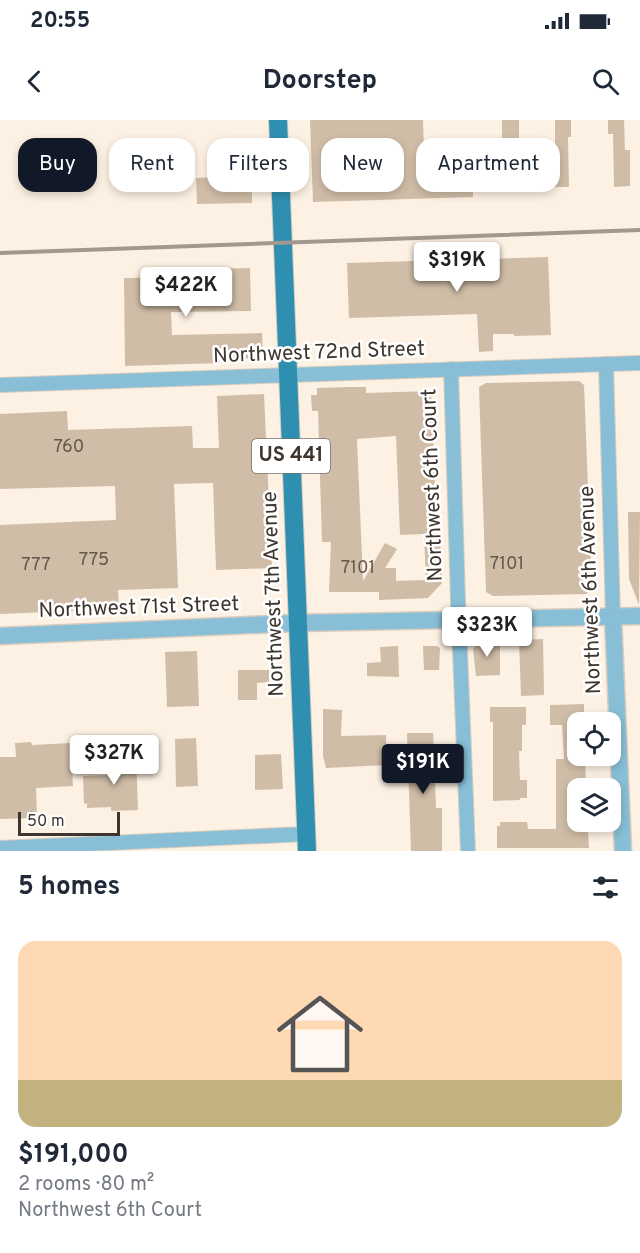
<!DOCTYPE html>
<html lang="en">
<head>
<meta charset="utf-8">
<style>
  body { margin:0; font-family:Overpass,sans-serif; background:#f2f2f3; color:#1f2937; height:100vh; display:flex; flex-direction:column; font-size:22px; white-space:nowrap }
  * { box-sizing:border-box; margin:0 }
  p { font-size:20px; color:#747a83 }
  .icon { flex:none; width:33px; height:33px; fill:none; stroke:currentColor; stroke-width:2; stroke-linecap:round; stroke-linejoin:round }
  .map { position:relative; height:731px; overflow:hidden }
  .panel { display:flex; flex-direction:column; background:#fff; flex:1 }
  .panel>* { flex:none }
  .top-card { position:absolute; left:18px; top:18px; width:604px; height:54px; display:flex; gap:12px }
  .controls { position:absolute; left:567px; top:592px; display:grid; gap:12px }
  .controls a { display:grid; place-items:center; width:54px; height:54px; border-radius:12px; background:#fff; box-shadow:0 3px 9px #0003; font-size:30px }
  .scale { position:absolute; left:18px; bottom:15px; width:102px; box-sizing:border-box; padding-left:6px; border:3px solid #3e362e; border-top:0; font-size:16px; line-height:21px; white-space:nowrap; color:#3e362e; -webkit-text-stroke:4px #fff; paint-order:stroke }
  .price { position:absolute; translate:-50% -51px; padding:0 14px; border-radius:6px; background:#fff; color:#222; font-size:20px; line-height:39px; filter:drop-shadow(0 2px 3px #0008) }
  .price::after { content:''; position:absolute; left:50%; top:36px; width:18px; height:14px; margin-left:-9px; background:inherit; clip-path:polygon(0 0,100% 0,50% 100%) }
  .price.current { background:#111827; color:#fff }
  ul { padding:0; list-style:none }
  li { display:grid; align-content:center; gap:12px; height:318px; padding:0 18px }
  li+li { border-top:2px solid #e0e1e3 }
  li span { display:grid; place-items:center; height:186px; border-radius:18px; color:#555 }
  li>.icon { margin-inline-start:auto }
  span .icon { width:108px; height:108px; fill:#fffc; stroke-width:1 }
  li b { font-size:26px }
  h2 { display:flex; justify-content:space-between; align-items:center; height:72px; padding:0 18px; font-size:26px }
  .pill { padding:0 21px; border-radius:18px; background:#fff; box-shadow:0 3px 9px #0003; font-size:21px; line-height:54px }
  .pill.current { background:#111827; color:#fff }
  .status { display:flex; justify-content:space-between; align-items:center; height:42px; padding:0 30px; background:#fff; direction:ltr }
  .status svg { height:16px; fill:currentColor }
  header { display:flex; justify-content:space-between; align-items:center; height:78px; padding:0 18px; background:#fff; font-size:27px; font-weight:700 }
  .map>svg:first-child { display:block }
</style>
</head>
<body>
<div class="status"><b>20:55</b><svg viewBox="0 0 49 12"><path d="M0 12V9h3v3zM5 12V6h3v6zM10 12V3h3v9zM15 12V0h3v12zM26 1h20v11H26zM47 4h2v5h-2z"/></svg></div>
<header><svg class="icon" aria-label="back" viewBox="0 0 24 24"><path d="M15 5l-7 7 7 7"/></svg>Doorstep<svg class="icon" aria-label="search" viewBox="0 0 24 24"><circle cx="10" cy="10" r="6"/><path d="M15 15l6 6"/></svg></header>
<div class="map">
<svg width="640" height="731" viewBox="0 0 640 731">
  <rect width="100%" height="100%" fill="#fdf1e3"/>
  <!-- building -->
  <g fill="#d0bda7" fill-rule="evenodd">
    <path d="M310,0H423L424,32L472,31L473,77L313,82Z"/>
    <path d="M502,0H519V34H524L525,68L510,69L508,19H502Z"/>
    <path d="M555,0H571V17H568L569,67H553L552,32H555Z"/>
    <path d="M608,0H624L625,30H630V66L614,67L613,14H608Z"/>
    <path d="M235,56L246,65H252V83L197,84L196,58Z"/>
    <path d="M548,137L551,215L514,216V214H493V231L479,232L477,194L349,198L347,143Z"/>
    <path d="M250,148L251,191L171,192L172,215L262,213L263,238L220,239V243L125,246L124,158L187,157V152L206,151V149Z"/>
    <path d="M579,261L584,265L592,471L586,474L493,476L486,472L479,267L486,263Z"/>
    <path d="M349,267H366V273L431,271L437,417H440L442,463L428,478L379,480V472H329L331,422H322L318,291H312L311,275H317V268ZM396,316L400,415L424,414L426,460L396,461V448H385L397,429L385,423L363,461L357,319Z"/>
    <path d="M264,274L272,448L216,450L213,363L174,364L178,468L118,470L119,489L0,494V405L116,400L115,366L0,369V294L67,291L68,310L192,306L193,328H219L217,276Z"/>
    <path d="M628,392H640L639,485L629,459Z"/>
    <path d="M481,519H494L500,523V555L476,556L473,529Z"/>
    <path d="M543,519L544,575L521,576L519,520Z"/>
    <path d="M398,526L399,557L367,556V543L381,542L380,527Z"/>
    <path d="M423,526H437L440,528L439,550H424Z"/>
    <path d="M197,531L199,586L167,587L165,532Z"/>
    <path d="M238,550H269V562L257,563V580H238Z"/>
    <path d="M584,584V603H578V636H585L586,669H578V711L588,710L589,728H497V706H500V702H527L528,709H556V639H564L562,605H550V585Z"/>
    <path d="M490,587H526V605H522V631H519L520,660H527V678H520V680L493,681V602H490Z"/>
    <path d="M323,589L342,590L341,616L386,615L387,645L326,648L323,636Z"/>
    <path d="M407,613H433L436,688H442V731H411Z"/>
    <path d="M196,618L198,666L176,667L175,619Z"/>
    <path d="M31,622L32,625L71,623L73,666L36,668L37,698L0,699V637H16L15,623Z"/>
    <path d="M281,634L283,669L255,670V635Z"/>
    <path d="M136,635L138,690L111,691V687L87,688V683L84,684L83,656L110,655L109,636Z"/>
  </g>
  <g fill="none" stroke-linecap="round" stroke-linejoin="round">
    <defs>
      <g id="minor">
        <path d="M606,244L613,497"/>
        <path d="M451,249L458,481L468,731"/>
        <path d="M0,265L640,243"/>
        <path d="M0,728L306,714"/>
      </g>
      <g id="tertiary">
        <path d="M613,497L623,731"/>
        <path d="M0,516L297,503L640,496"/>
      </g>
      <path id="primary" d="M278,0L307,731"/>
    </defs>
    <!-- minor casing -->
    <use href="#minor" stroke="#d7ccbf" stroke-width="16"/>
    <!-- tertiary casing -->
    <use href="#tertiary" stroke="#d7ccbf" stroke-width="19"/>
    <!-- primary casing -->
    <use href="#primary" stroke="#d7ccbf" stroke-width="20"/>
    <!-- minor -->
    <use href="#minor" stroke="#88bfd6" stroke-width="14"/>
    <!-- tertiary -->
    <use href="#tertiary" stroke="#88bfd6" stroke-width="16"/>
    <!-- primary -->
    <use href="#primary" stroke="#2f8fb0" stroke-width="18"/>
    <!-- rail -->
    <path stroke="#a2988d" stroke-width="4" d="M0,133L640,110"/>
  </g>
  <g text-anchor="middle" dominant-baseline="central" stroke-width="5" stroke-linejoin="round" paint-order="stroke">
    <!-- number labels -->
    <g font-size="18" fill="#62584c">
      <text x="69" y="327">760</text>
      <text x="94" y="440">775</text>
      <text x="507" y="444">7101</text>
      <text x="36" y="445">777</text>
      <text x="358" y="448">7101</text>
    </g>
    <!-- shield labels -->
    <rect fill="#fff" stroke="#78726d" stroke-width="1.5" x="252" y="319" width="78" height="34" rx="4.5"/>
    <g font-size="20" font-weight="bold" fill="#3e362e">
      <text x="291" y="336">US 441</text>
    </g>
    <!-- street labels -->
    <g font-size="21" fill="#3e362e" stroke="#fff">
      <text transform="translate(319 233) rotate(-2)">Northwest 72nd Street</text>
      <text transform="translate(433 365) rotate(-92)">Northwest 6th Court</text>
      <text transform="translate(591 470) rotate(-92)">Northwest 6th Avenue</text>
      <text transform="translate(274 474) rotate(-92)">Northwest 7th Avenue</text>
      <text transform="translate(139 488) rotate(-2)">Northwest 71st Street</text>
    </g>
  </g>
</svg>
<div class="controls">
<a><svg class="icon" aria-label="locate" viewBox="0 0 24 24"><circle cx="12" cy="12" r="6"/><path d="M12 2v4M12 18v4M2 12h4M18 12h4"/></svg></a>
<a><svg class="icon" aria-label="layers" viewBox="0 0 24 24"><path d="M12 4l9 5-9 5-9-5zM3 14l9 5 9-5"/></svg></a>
</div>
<div class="scale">50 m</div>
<b class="price" style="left:457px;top:173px">$319K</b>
<b class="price" style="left:186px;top:198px">$422K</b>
<b class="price" style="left:487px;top:538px">$323K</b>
<b class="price" style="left:114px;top:666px">$327K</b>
<b class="price current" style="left:423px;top:675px">$191K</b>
<div class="top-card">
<a class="pill current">Buy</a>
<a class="pill">Rent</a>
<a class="pill">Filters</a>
<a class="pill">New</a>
<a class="pill">Apartment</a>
</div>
</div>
<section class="panel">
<h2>5 homes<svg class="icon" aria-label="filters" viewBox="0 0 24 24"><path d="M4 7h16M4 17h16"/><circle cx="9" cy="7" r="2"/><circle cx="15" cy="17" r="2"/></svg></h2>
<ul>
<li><span style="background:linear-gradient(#ffd9b3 75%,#c2b280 0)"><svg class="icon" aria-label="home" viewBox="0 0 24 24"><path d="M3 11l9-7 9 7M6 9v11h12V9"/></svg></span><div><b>$191,000</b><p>2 rooms · 80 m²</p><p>Northwest 6th Court</p></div></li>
</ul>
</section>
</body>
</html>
